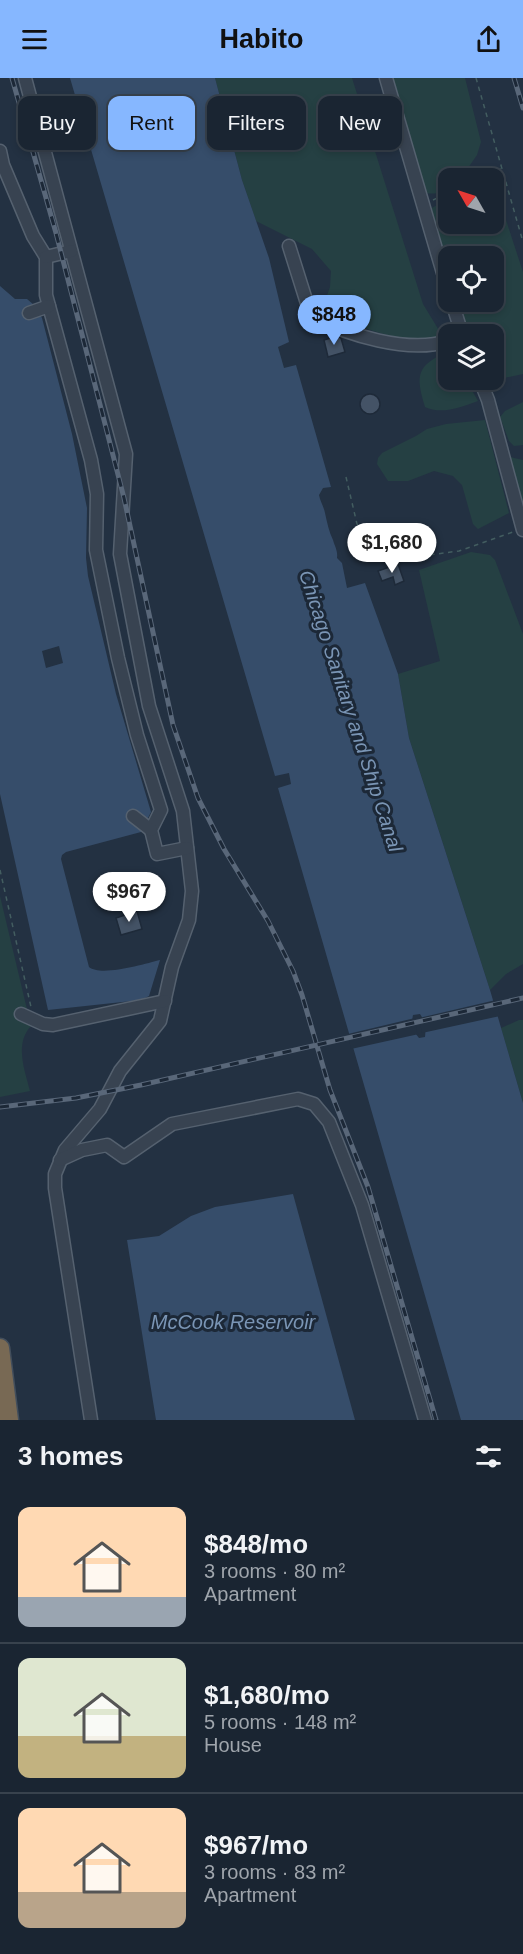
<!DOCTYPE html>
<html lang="en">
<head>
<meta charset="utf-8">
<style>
  body { margin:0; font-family:Helvetica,sans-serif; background:#27313e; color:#f1f3f6; height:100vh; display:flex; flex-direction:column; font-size:22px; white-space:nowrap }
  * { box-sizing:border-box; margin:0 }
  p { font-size:20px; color:#9fa5ac }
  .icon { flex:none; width:33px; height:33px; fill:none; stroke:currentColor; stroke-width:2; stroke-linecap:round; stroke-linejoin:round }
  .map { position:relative; height:1342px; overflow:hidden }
  .details { display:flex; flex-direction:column; background:#1a2532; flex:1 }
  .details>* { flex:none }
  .top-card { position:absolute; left:18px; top:18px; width:488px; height:54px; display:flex; gap:12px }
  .needle { width:39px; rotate:309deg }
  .controls { position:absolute; left:438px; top:90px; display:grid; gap:12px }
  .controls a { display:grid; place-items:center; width:66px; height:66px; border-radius:12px; background:#1a2532; box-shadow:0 3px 9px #0003,0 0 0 2px #38424d; font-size:30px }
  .price { position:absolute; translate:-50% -51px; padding:0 14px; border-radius:21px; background:#fff; color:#222; font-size:20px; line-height:39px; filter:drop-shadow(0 2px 3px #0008) }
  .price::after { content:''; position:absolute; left:50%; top:36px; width:18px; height:14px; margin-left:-9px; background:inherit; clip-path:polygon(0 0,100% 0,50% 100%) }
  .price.current { background:#86b7ff; color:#111 }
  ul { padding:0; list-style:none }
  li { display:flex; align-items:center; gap:18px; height:150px; padding:0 18px }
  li+li { border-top:2px solid #38424d }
  li span { display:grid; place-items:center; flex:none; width:168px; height:120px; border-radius:12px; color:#555 }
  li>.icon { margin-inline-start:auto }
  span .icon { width:72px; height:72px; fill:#fffc; stroke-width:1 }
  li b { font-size:26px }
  h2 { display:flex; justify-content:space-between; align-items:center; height:72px; padding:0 18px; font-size:26px }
  .pill { padding:0 21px; border-radius:12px; background:#1a2532; box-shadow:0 3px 9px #0003,0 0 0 2px #38424d; font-size:21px; line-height:54px }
  .pill.current { background:#86b7ff; color:#111 }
  header { display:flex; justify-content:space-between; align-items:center; height:78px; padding:0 18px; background:#86b7ff; color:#111; font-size:27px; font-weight:700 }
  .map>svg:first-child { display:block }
</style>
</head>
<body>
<header><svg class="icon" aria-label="menu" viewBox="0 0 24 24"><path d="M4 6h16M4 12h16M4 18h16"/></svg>Habito<svg class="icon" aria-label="share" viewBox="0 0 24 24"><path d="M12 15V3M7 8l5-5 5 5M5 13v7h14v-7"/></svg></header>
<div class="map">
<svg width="523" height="1342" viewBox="0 0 523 1342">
  <rect width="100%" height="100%" fill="#233142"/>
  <!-- green -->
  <g fill="#254043">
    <path d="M215,0H352L423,226L440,254L432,265C405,262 365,254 342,239C336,235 330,228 325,223L330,209L331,193L312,171L256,143L242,102Z"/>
    <path d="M390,0H465L481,64L477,77L461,100H448V111C442,116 433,116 426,115Z"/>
    <path d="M448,121V146H494V121L506,142L523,194V296L499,301L494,298V256H472L470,250L463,246L457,224H494V178H448V195L430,131Z"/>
    <path d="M448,273V302H468L470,309L478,323C462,329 441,337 425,329C415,296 417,288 448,273Z"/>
    <path d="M523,324V367L514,368L509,363L500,339L505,333Z"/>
    <path d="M485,342L509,435L478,451L473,446L462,407L453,398L434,393L408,403H388L377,386L378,380L382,375L416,358L427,351L446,346Z"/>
    <path d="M510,379L523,382V431L517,419Z"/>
    <path d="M471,474L490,477L495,482L523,556V886L506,896L490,912L409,660L398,596L440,583L419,492Z"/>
    <path d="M0,818L31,948C14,966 25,993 30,1013L0,1019Z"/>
    <path d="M519,942H523V1025L501,950Z"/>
  </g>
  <!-- water -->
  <g fill="#364d6a" fill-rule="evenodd">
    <path d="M70,0H215L242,102L269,180L289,264L278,269L284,290L296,287L331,409L323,410L319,417C320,423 324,429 325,435C327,444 329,454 333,462C335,469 338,473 337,480L342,485L347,510L365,505L398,596L409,660L490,912L523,1025V1342H461L278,710L291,706L289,695L275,698ZM420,936C425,943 426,951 425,959L419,960C413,954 411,946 413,937Z"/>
    <path d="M0,208L15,221H27L34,227L42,240L72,356L87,430L86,480L88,498L116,616L151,734L141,754L66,774L62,777L61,781L89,889C101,899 144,886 160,882L149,918L141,922L48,932L0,716ZM59,568L63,585L46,590L42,573Z"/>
    <path d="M293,1116L355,1342H156L127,1162L159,1158L191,1138L215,1129Z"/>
  </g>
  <!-- pier -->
  <g fill="#233142">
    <path d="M496,922L500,938L422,955L419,940Z"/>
    <path d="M415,940L417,954L419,956L351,971L348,956Z"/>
  </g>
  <!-- building -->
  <g fill="#445366" stroke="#1e2a39" stroke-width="1.5">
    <path d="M337,258L341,260L345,274L328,279L324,262Z"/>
    <circle cx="370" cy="326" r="10"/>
    <path d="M398,486L404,503L395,507L393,499L382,503L378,493Z"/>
    <path d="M137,833L142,851L121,857L116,840Z"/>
  </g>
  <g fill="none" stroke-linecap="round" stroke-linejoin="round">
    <defs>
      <g id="minor">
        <path d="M25,0L126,376L120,476L149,628L183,733L192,813L189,842L172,889L160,943L120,993L100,1031L65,1072L55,1096V1110L91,1342"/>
        <path d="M386,0L448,212"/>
        <path d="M0,73L3,87L33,158L46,179V217L91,382L97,416L96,472L118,580L137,657L161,732L151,752L157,776L187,770"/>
        <path d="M289,168L311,238C348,257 408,276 448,263"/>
        <path d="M46,179L71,173"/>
        <path d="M452,224L462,256"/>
        <path d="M29,235L49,228"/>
        <path d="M480,302L488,322L523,452"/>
        <path d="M133,738L151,752"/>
        <path d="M21,936L43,946L53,947L165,923"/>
        <path d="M60,1082L82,1072L107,1067L124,1079L172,1046L298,1021L314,1026L329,1044L362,1127L425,1342"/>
      </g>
      <path id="highway" d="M0,1270L9,1342"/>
    </defs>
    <!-- minor casing -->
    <use href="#minor" stroke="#55616f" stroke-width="15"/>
    <!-- highway casing -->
    <use href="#highway" stroke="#424e5c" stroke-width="21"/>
    <!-- path -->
    <g stroke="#435d60" stroke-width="1.5" stroke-dasharray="4.5 4.5" stroke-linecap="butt">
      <path d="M476,0L523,164"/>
      <path d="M482,100L501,91"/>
      <path d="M433,122L448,115"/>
      <path d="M346,399L357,446L380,473L406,480L459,473L513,454"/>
      <path d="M0,792L31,929"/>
    </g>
    <!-- minor -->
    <use href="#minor" stroke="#384351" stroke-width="12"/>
    <!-- highway -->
    <use href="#highway" stroke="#786954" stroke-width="18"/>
    <defs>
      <g id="rail">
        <path d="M12,0L56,155L124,420L173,647L198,720L224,771L268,843L293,893L302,917L330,1012L368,1109L436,1342"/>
        <path d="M514,0L523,30"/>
        <path d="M0,1029L76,1020L141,1007L523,920"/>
      </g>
    </defs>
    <!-- rail casing -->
    <use href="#rail" stroke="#596779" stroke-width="5"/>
    <!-- rail -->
    <use href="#rail" stroke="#1c2837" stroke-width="3" stroke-dasharray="9" stroke-linecap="butt"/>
  </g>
  <g text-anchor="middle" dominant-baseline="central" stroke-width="6" stroke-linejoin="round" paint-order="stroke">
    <!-- water labels -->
    <g font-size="20" font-style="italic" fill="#7a95b5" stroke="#1c2837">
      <text transform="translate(351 633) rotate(72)">Chicago Sanitary and Ship Canal</text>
      <text x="233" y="1244">McCook Reservoir</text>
    </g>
  </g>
</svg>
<div class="controls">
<a><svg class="needle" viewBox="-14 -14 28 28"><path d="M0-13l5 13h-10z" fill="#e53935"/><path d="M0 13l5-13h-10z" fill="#9fa5ac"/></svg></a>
<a><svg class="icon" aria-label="locate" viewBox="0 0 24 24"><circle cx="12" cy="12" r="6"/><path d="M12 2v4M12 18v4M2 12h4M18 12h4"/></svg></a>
<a><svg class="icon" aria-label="layers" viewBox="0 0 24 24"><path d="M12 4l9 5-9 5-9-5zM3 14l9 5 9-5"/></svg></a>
</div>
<b class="price current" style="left:334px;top:268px">$848</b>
<b class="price" style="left:392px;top:496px">$1,680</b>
<b class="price" style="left:129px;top:845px">$967</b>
<div class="top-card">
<a class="pill">Buy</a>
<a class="pill current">Rent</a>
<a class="pill">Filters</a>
<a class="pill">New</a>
</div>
</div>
<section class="details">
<h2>3 homes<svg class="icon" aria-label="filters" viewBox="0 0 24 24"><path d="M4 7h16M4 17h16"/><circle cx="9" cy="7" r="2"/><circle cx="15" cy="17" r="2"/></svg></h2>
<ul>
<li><span style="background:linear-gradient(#ffd9b3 75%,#9aa5b1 0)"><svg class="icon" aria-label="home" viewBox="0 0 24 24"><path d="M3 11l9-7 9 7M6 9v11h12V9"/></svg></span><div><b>$848/mo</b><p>3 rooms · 80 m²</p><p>Apartment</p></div></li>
<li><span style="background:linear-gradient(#dfe7d0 65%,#c2b280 0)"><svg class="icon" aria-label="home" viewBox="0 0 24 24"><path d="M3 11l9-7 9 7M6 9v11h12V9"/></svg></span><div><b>$1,680/mo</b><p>5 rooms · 148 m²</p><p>House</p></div></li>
<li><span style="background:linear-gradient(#ffd9b3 70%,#b9a48a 0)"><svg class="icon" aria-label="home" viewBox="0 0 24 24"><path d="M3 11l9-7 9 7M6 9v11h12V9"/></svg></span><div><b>$967/mo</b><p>3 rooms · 83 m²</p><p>Apartment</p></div></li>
</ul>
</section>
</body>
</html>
